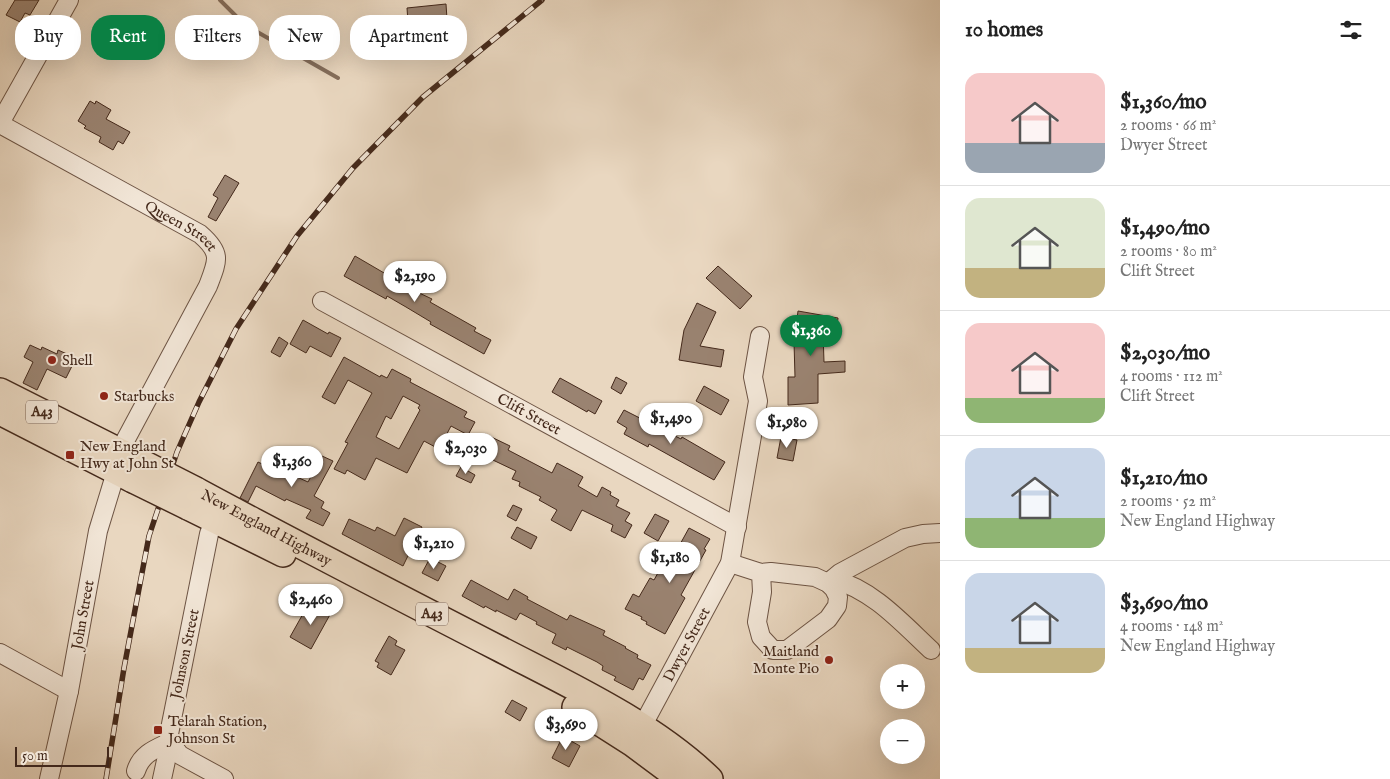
<!DOCTYPE html>
<html lang="en">
<head>
<meta charset="utf-8">
<style>
  body { margin:0; font-family:"IM FELL English",serif; background:#f2f2f2; color:#222; height:100vh; display:flex; flex-direction:column; font-size:19px; white-space:nowrap }
  * { box-sizing:border-box; margin:0 }
  p { font-size:16px; color:#767676 }
  .icon { flex:none; width:28px; height:28px; fill:none; stroke:currentColor; stroke-width:2; stroke-linecap:round; stroke-linejoin:round }
  .map { position:relative; flex:1; overflow:hidden }
  .drawer { display:flex; flex-direction:column; background:#fff; width:450px }
  .drawer>* { flex:none }
  .top-card { position:absolute; left:15px; top:15px; width:475px; height:45px; display:flex; gap:10px }
  .fabs { position:absolute; left:880px; top:664px; display:grid; gap:10px }
  .fabs a { display:grid; place-items:center; width:45px; height:45px; border-radius:50%; background:#fff; box-shadow:0 5px 20px #0002; font-size:25px }
  .scale { position:absolute; left:15px; bottom:12px; width:94px; box-sizing:border-box; padding-left:5px; border:2px solid #44291b; border-top:0; font-size:14px; line-height:18px; white-space:nowrap; color:#44291b; -webkit-text-stroke:4px #f1e5d6; paint-order:stroke }
  .price { position:absolute; translate:-50% -42px; padding:0 11px; border-radius:18px; background:#fff; color:#222; font-size:16px; line-height:32px; filter:drop-shadow(0 1px 2px #0008) }
  .price::after { content:''; position:absolute; left:50%; top:30px; width:15px; height:11px; margin-left:-8px; background:inherit; clip-path:polygon(0 0,100% 0,50% 100%) }
  .price.current { background:#0b8043; color:#fff }
  ul { padding:0; list-style:none }
  li { display:flex; align-items:center; gap:15px; height:125px; padding:0 25px }
  li+li { border-top:1px solid #e0e0e0 }
  li span { display:grid; place-items:center; flex:none; width:140px; height:100px; border-radius:15px; color:#555 }
  li>.icon { margin-inline-start:auto }
  span .icon { width:60px; height:60px; fill:#fffc; stroke-width:1 }
  li b { font-size:21px }
  h2 { display:flex; justify-content:space-between; align-items:center; height:60px; padding:0 25px; font-size:21px }
  .pill { padding:0 18px; border-radius:20px; background:#fff; box-shadow:0 5px 20px #0002; font-size:18px; line-height:45px }
  .pill.current { background:#0b8043; color:#fff }
  main { display:flex; flex:1; min-height:0 }
  .map>svg:first-child { display:block }
</style>
</head>
<body>
<main>
<div class="map">
<svg width="940" height="779" viewBox="0 0 940 779">
  <rect width="100%" height="100%" fill="#e9d7c0"/>
  <filter id="stains"><feTurbulence type="fractalNoise" baseFrequency=".004" numOctaves="4"/><feColorMatrix values="0 0 0 0 .2 0 0 0 0 .09 0 0 0 0 .02 0 0 0 .5 -.17"/></filter>
  <radialGradient id="worn" r=".72"><stop offset=".6" stop-color="#630" stop-opacity="0"/><stop offset="1" stop-color="#630" stop-opacity=".3"/></radialGradient>
  <g fill="none" stroke-linecap="round" stroke-linejoin="round">
    <!-- stream -->
    <path stroke="#856e5c" stroke-width="4" d="M220,0L245,25L338,78"/>
  </g>
  <!-- building -->
  <g fill="#9a8371" stroke="#44291b" fill-rule="evenodd">
    <path d="M15,0H39L30,15L25,13L20,22L6,15Z"/>
    <path d="M446,4L448,34L409,37L407,8Z"/>
    <path d="M90,101L95,104L96,101L111,110L106,119L130,132L123,144L118,141L113,150L99,142L101,137L84,128L86,126L78,121Z"/>
    <path d="M225,175L239,183L216,221L208,217L218,198L213,195Z"/>
    <path d="M355,256L415,291L432,299L430,302L476,328L474,331L491,340L484,354L430,324L431,322L406,307L387,296L386,299L344,276Z"/>
    <path d="M718,266L752,296L740,309L706,278Z"/>
    <path d="M697,303L716,312L700,346L724,350L721,367L679,360L684,330Z"/>
    <path d="M798,311L838,318L836,334L823,332L824,362L845,361V372L818,374V403L788,405V377H795L794,342Z"/>
    <path d="M303,320L328,334L329,332L341,338L331,357L310,346L306,353L290,344Z"/>
    <path d="M279,337L288,343L280,357L271,352Z"/>
    <path d="M30,345L41,350L42,347L57,354L58,350L76,358L66,378L47,369L37,390L23,383L33,362L24,357Z"/>
    <path d="M344,357L380,377L381,375L387,378L392,369L411,379L410,382L467,412L464,417L475,422L468,435L451,426L439,449L424,441L407,473L376,458L365,480L347,470L345,474L334,469L348,443L345,442L372,393L348,380L335,404L322,397ZM403,396L420,405L418,408L420,410L399,449L376,437L386,416L391,419Z"/>
    <path d="M616,377L627,383L621,394L611,388Z"/>
    <path d="M560,378L602,401L595,414L588,410L587,412L552,392Z"/>
    <path d="M704,386L729,400L721,415L696,401Z"/>
    <path d="M624,410L681,439L682,437L725,462L714,480L649,444L648,447L624,434L627,428L617,422Z"/>
    <path d="M485,434L510,446L508,450L552,473L557,463L574,472L583,477L578,486L597,497L602,487L611,492L610,495L619,500L616,506L630,513L625,521L632,525L625,538L611,531L613,525L582,510L571,531L551,520L557,510L539,500L541,497L519,486L520,482L512,479L516,471L476,452Z"/>
    <path d="M781,437L797,440L793,461L777,458Z"/>
    <path d="M322,456L333,461L314,496L324,502L321,508L330,513L323,526L306,518L311,510L286,499L285,501L256,486L248,502L240,498L258,462L287,476L288,473L308,482Z"/>
    <path d="M461,467L475,475L471,483L456,476Z"/>
    <path d="M513,505L522,509L516,521L507,516Z"/>
    <path d="M655,514L669,521L658,541L644,533Z"/>
    <path d="M404,518L422,527L403,566L342,534L349,519L375,531L377,527L395,536Z"/>
    <path d="M517,527L537,537L531,549L511,538Z"/>
    <path d="M689,528L710,539L704,549L706,550L681,595L685,598L665,634L646,624L647,622L641,619L642,617L625,609L633,594L639,597L650,578L654,580L664,562L667,564L672,557H673Z"/>
    <path d="M430,558L446,566L438,581L422,573Z"/>
    <path d="M471,580L508,600L514,589L528,597L527,599L567,620L570,615L605,631L603,635L626,647L625,648L638,655L637,658L651,665L643,680L639,678L633,690L614,680L616,677L602,670L603,666L597,662L567,647L566,650L552,643L556,634L536,624L537,622L520,613L516,620L496,610V612L485,606L484,608L462,596Z"/>
    <path d="M317,603L332,611L311,649L290,637L304,612L310,615Z"/>
    <path d="M389,636L397,641L395,645L405,650L391,675L377,667L379,663L375,661Z"/>
    <path d="M512,700L527,708L520,721L505,712Z"/>
    <path d="M564,734L573,738L571,741L580,746L569,767L552,758Z"/>
  </g>
  <g fill="none" stroke-linecap="round" stroke-linejoin="round">
    <defs>
      <g id="minor">
        <path d="M0,123L69,0"/>
        <path id="s1" d="M0,124L200,234C222,253 218,260 208,286L126,439L98,531L69,691L49,779"/>
        <path id="s2" d="M322,301L737,527"/>
        <path d="M218,509L209,534L169,734L170,742L180,755L224,779"/>
        <path d="M730,563L761,573L771,572L815,577L828,583L834,589L838,597L837,606L828,619L787,650H773L761,637L757,622L762,592L761,573"/>
        <path d="M833,579C873,590 901,622 931,650"/>
        <path d="M828,583L840,573L905,538L923,534L940,533"/>
        <path d="M0,653L69,691"/>
        <path id="s3" d="M637,736L730,563L758,401L753,377L760,336"/>
        <path d="M136,771C141,754 155,749 170,742"/>
        <path d="M162,779L170,742"/>
      </g>
      <g id="highway">
        <path d="M0,391L139,461"/>
        <path d="M0,412L133,480"/>
        <path id="s4" d="M196,490C296,544 397,596 498,648C569,685 652,723 710,779"/>
        <path d="M188,507L283,554"/>
        <path d="M575,707L633,744L680,779"/>
      </g>
    </defs>
    <!-- minor casing -->
    <use href="#minor" stroke="#6d5444" stroke-width="20"/>
    <!-- highway casing -->
    <use href="#highway" stroke="#44291b" stroke-width="28"/>
    <!-- minor -->
    <use href="#minor" stroke="#f1e5d6" stroke-width="18"/>
    <!-- highway -->
    <use href="#highway" stroke="#e9d7c0" stroke-width="25"/>
    <defs>
      <path id="rail" d="M106,779L124,668L149,536L177,452L199,402L236,329L297,236L353,168L423,97L542,0"/>
    </defs>
    <!-- rail casing -->
    <use href="#rail" stroke="#44291b" stroke-width="5.5"/>
    <!-- rail -->
    <use href="#rail" stroke="#f1e5d6" stroke-width="4" stroke-dasharray="11" stroke-linecap="butt"/>
    <defs>
      <g id="highway-bridge">
        <path d="M139,461L196,490"/>
        <path d="M133,480L188,507"/>
      </g>
    </defs>
    <!-- highway-bridge casing -->
    <use href="#highway-bridge" stroke="#44291b" stroke-width="28" stroke-linecap="butt"/>
    <!-- highway-bridge -->
    <use href="#highway-bridge" stroke="#e9d7c0" stroke-width="25"/>
  </g>
  <!-- markers -->
  <g fill="#8f2418" stroke="#f1e5d6" stroke-width="2">
    <circle cx="52" cy="360" r="5"/>
    <circle cx="104" cy="396" r="5"/>
    <rect x="65" y="450" width="10" height="10" rx="2.5"/>
    <circle cx="829" cy="660" r="5"/>
    <rect x="153" y="725" width="10" height="10" rx="2.5"/>
  </g>
  <g text-anchor="middle" dominant-baseline="central" stroke-width="4" stroke-linejoin="round" paint-order="stroke">
    <!-- shield labels -->
    <g fill="#f1e5d6" stroke="#786153" stroke-width="1">
      <rect x="26" y="400.5" width="32" height="23" rx="4"/>
      <rect x="416" y="602.5" width="32" height="23" rx="4"/>
    </g>
    <g font-size="14" font-weight="bold" fill="#44291b">
      <text x="42" y="412">A43</text>
      <text x="432" y="614">A43</text>
    </g>
    <!-- street labels -->
    <g font-size="15" fill="#44291b" stroke="#f1e5d6">
      <text stroke="none"><textPath href="#s1" startOffset="208">Queen Street</textPath></text>
      <text stroke="none"><textPath href="#s2" startOffset="236">Clift Street</textPath></text>
      <text stroke="none"><textPath href="#s4" startOffset="80">New England Highway</textPath></text>
      <text transform="translate(83 615) rotate(-80)">John Street</text>
      <text stroke="none"><textPath href="#s3" startOffset="104">Dwyer Street</textPath></text>
      <text transform="translate(185 654) rotate(-78)">Johnson Street</text>
    </g>
    <!-- poi labels -->
    <g font-size="15" fill="#44291b" stroke="#f1e5d6" text-anchor="start">
      <text x="62" y="360">Shell</text>
      <text x="114" y="396">Starbucks</text>
      <text x="80" y="446">New England<tspan x="80" dy="17">Hwy at John St</tspan></text>
      <text x="819" y="651" text-anchor="end">Maitland<tspan x="819" dy="17">Monte Pio</tspan></text>
      <text x="168" y="721">Telarah Station,<tspan x="168" dy="17">Johnson St</tspan></text>
    </g>
  </g>
  <rect width="100%" height="100%" filter="url(#stains)"/>
  <rect width="100%" height="100%" fill="url(#worn)"/>
</svg>
<div class="fabs">
<a>+</a>
<a>−</a>
</div>
<div class="scale">50 m</div>
<b class="price" style="left:415px;top:303px">$2,190</b>
<b class="price current" style="left:811px;top:357px">$1,360</b>
<b class="price" style="left:671px;top:445px">$1,490</b>
<b class="price" style="left:787px;top:449px">$1,980</b>
<b class="price" style="left:466px;top:475px">$2,030</b>
<b class="price" style="left:292px;top:488px">$1,360</b>
<b class="price" style="left:434px;top:570px">$1,210</b>
<b class="price" style="left:670px;top:584px">$1,180</b>
<b class="price" style="left:311px;top:626px">$2,460</b>
<b class="price" style="left:566px;top:751px">$3,690</b>
<div class="top-card">
<a class="pill">Buy</a>
<a class="pill current">Rent</a>
<a class="pill">Filters</a>
<a class="pill">New</a>
<a class="pill">Apartment</a>
</div>
</div>
<section class="drawer">
<h2>10 homes<svg class="icon" aria-label="filters" viewBox="0 0 24 24"><path d="M4 7h16M4 17h16"/><circle cx="9" cy="7" r="2"/><circle cx="15" cy="17" r="2"/></svg></h2>
<ul>
<li><span style="background:linear-gradient(#f6c9c9 70%,#9aa5b1 0)"><svg class="icon" aria-label="home" viewBox="0 0 24 24"><path d="M3 11l9-7 9 7M6 9v11h12V9"/></svg></span><div><b>$1,360/mo</b><p>2 rooms · 66 m²</p><p>Dwyer Street</p></div></li>
<li><span style="background:linear-gradient(#dfe7d0 70%,#c2b280 0)"><svg class="icon" aria-label="home" viewBox="0 0 24 24"><path d="M3 11l9-7 9 7M6 9v11h12V9"/></svg></span><div><b>$1,490/mo</b><p>2 rooms · 80 m²</p><p>Clift Street</p></div></li>
<li><span style="background:linear-gradient(#f6c9c9 75%,#8fb573 0)"><svg class="icon" aria-label="home" viewBox="0 0 24 24"><path d="M3 11l9-7 9 7M6 9v11h12V9"/></svg></span><div><b>$2,030/mo</b><p>4 rooms · 112 m²</p><p>Clift Street</p></div></li>
<li><span style="background:linear-gradient(#c9d6e8 70%,#8fb573 0)"><svg class="icon" aria-label="home" viewBox="0 0 24 24"><path d="M3 11l9-7 9 7M6 9v11h12V9"/></svg></span><div><b>$1,210/mo</b><p>2 rooms · 52 m²</p><p>New England Highway</p></div></li>
<li><span style="background:linear-gradient(#c9d6e8 75%,#c2b280 0)"><svg class="icon" aria-label="home" viewBox="0 0 24 24"><path d="M3 11l9-7 9 7M6 9v11h12V9"/></svg></span><div><b>$3,690/mo</b><p>4 rooms · 148 m²</p><p>New England Highway</p></div></li>
</ul>
</section>
</main>
</body>
</html>
